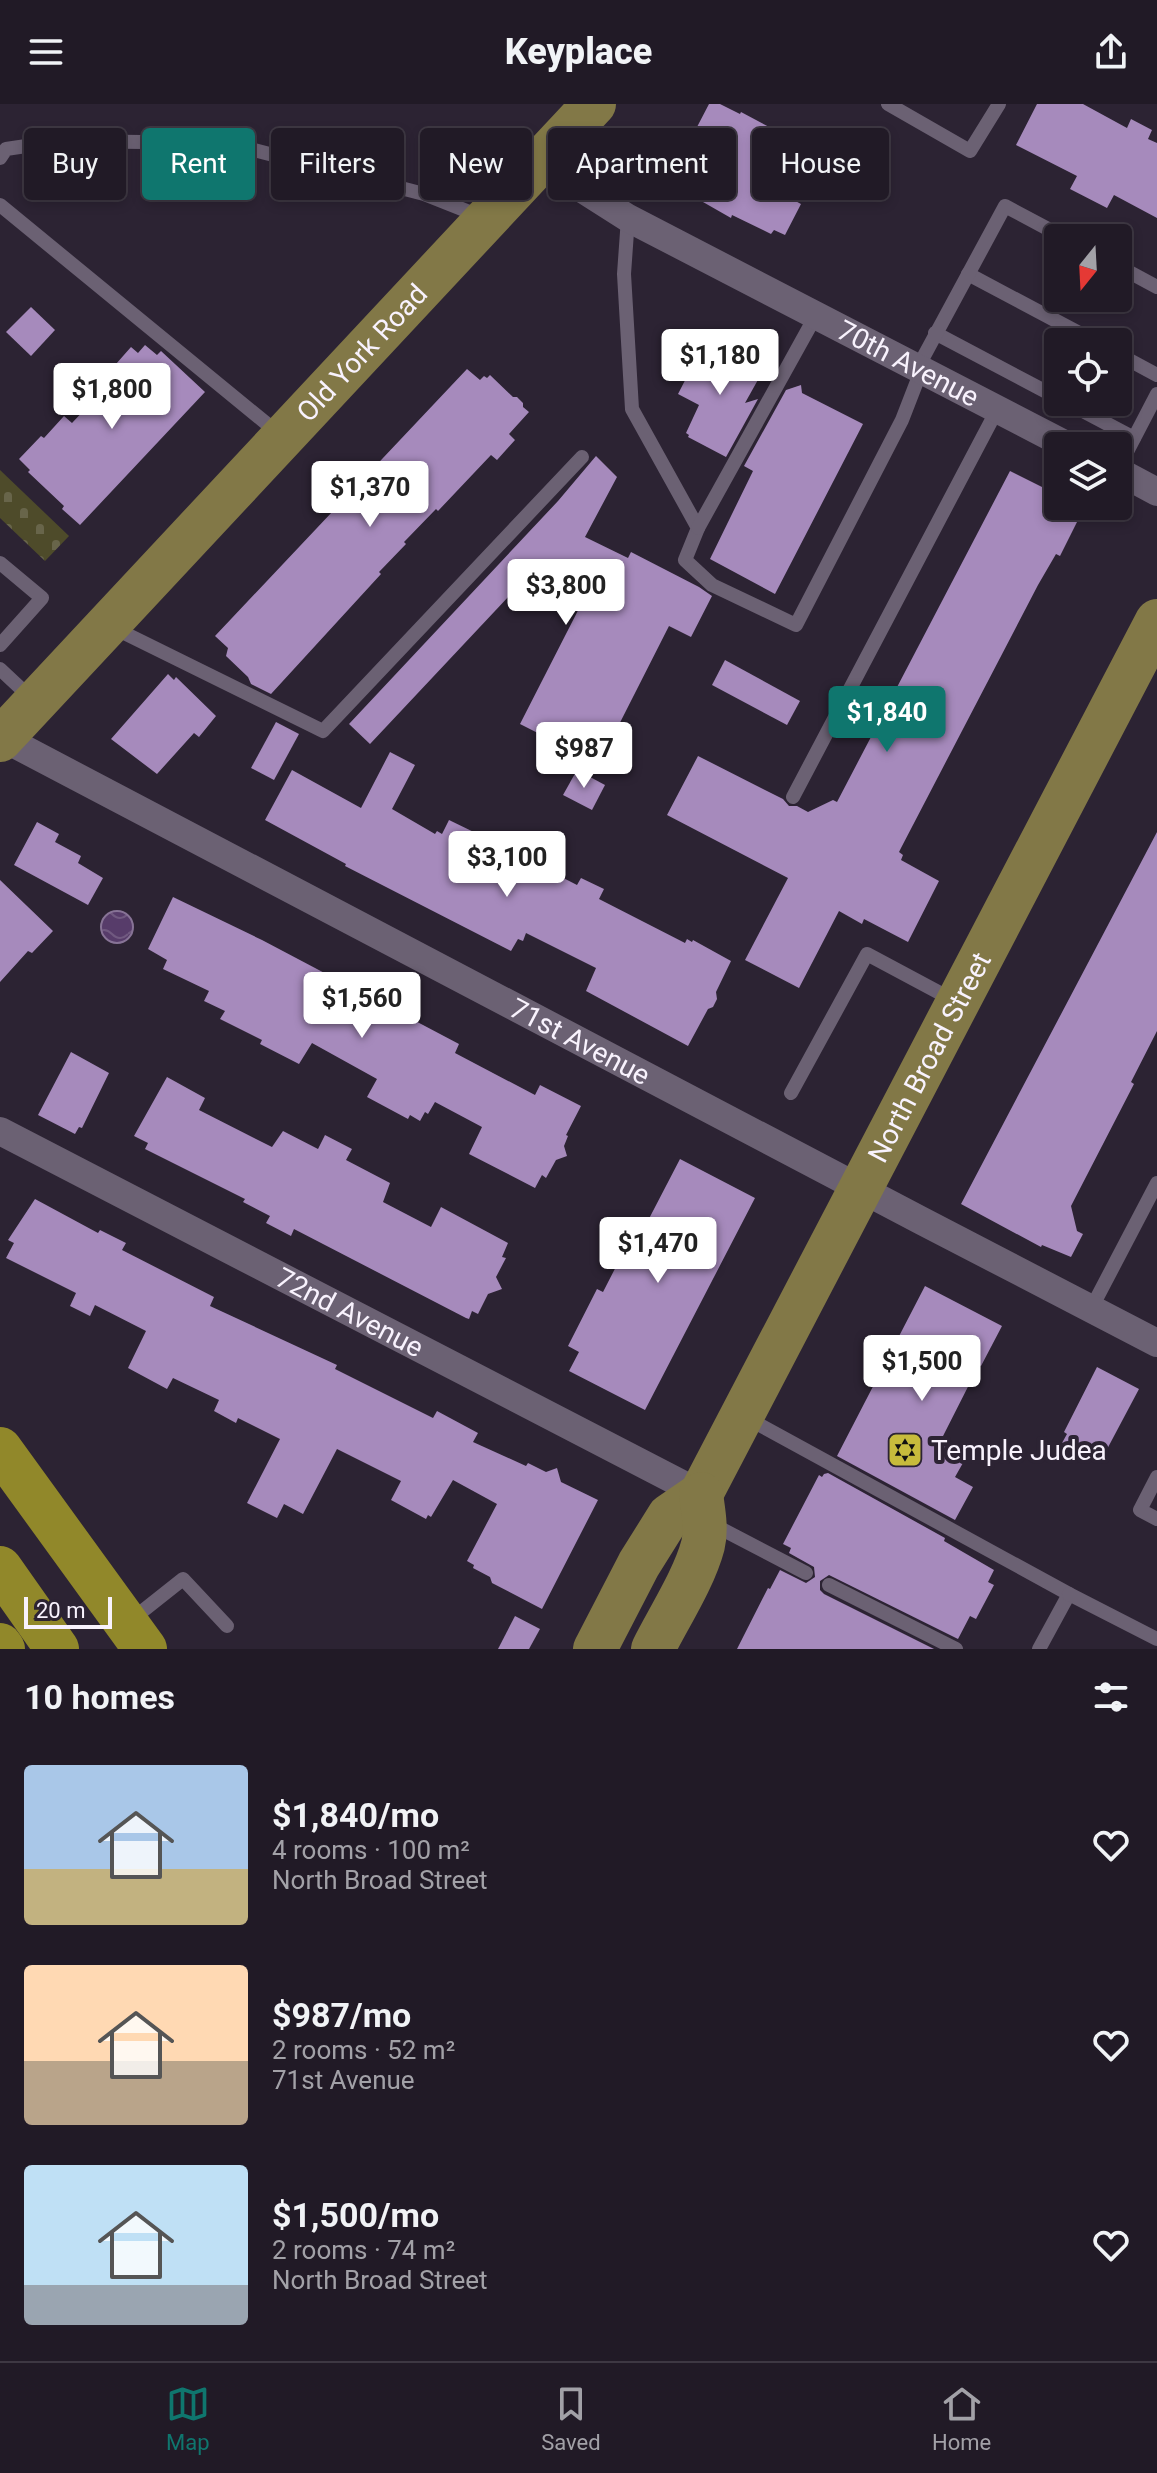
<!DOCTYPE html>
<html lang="en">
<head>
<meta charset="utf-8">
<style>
  body { margin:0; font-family:Roboto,sans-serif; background:#2d2732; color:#f1f3f6; height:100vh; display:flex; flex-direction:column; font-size:30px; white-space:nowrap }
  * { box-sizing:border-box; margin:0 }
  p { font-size:26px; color:#a2a1a7 }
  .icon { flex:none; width:44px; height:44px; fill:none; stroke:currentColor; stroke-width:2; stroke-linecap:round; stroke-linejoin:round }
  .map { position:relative; height:1545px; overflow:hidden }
  .side { display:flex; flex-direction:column; background:#211a26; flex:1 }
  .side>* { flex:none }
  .top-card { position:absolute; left:24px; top:24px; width:1110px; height:72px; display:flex; gap:16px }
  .needle { width:52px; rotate:198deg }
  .tools { position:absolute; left:1044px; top:120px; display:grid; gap:16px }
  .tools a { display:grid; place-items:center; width:88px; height:88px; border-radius:8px; background:#211a26; box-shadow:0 4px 12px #0003,0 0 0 2px #3e3843; font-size:40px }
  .scale { position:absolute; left:24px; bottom:20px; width:88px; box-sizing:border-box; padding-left:8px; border:4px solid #f8f2fd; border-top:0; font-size:22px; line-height:28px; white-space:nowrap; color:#f8f2fd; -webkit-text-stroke:6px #2c2333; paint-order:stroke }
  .price { position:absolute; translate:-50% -68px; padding:0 18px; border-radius:8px; background:#fff; color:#222; font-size:26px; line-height:52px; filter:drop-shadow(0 2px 4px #0008) }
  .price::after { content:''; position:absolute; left:50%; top:48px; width:24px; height:18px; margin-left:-12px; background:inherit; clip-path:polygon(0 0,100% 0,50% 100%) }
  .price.active { background:#0f766e; color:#fff }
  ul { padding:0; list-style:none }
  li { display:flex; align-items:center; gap:24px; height:200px; padding:0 24px }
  li span { display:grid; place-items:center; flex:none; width:224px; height:160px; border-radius:8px; color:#555 }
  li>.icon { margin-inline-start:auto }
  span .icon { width:96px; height:96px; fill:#fffc; stroke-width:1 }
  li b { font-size:34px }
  h2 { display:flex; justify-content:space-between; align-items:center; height:96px; padding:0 24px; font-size:34px }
  .pill { padding:0 28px; border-radius:8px; background:#211a26; box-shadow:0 4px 12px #0003,0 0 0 2px #3e3843; font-size:28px; line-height:72px }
  .pill.active { background:#0f766e; color:#fff }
  header { display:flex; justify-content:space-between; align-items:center; height:104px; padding:0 24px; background:#211a26; font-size:36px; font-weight:800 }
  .menu { display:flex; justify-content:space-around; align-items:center; height:112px; border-top:2px solid #3e3843; background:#211a26; font-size:22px; color:#a2a1a7 }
  .menu a { display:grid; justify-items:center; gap:4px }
  .menu .active { color:#0f766e }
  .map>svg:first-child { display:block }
</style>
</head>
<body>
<header><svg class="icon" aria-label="menu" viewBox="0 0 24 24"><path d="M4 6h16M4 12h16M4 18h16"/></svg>Keyplace<svg class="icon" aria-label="share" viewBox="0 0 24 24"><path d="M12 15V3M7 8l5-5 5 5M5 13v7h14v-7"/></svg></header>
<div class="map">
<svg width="1157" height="1545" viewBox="0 0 1157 1545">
  <defs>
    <pattern id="cemetery-stones" width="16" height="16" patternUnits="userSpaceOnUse" patternTransform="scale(2)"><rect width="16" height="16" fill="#4e4b2a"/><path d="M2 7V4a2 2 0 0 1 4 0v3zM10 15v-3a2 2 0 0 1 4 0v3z" fill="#68654a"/></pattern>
    <pattern id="water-waves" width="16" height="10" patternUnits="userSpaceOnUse" patternTransform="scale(2)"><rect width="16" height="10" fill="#573c6a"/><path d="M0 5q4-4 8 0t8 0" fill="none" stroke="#705980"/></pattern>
  </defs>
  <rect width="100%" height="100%" fill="#2c2333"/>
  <!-- cemetery -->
  <path fill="url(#cemetery-stones)" d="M0,366L69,432L45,457L0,414Z"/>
  <!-- water -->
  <circle fill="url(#water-waves)" stroke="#877396" stroke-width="2" cx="117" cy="823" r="16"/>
  <!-- building -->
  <g fill="#a68abc">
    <path d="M709,0H720L740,10L741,8L788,33L769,70L794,83L788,93L801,100L785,131L774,126L771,130L732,111L731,114L696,94L691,86L693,71L713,33L697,23Z"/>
    <path d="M1037,0H1083L1127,24L1131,15L1152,26L1148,35L1157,39V114L1114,91L1107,104L1070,85L1077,72L1016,41Z"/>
    <path d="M31,203L55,226L31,252L6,228Z"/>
    <path d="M711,238L739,252L750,249L755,260L764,265L745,299L758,295L726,353L688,333L689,331L686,329L699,301L678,290L696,255L698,256L700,251L704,253Z"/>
    <path d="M145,241L157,251L161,247L205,288L80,421L62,405L64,402L28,368L30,366L19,355L41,332L44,334L64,312L72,319L106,283L101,277L131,243L138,249Z"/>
    <path d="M467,265L480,276L484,272L487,274L490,271L513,293H517L523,299V303L529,308L509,330L515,336L497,356L491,351L438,407L436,405L404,438L406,440L379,468L381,470L271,590L251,580L248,573L226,552L228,544L215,532Z"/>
    <path d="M801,281L802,289L863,320L775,490L710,455L753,367L744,362L786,286Z"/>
    <path d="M596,352L617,373L585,433L628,454L631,448L699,483L712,492L691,533L669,522L599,660L520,620L591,481L542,457L370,640L349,620L558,397Z"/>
    <path d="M1010,367L1058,391V402H1085L1060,452L1056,450L1038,481L901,744L899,748L903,751L901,756L939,777L908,838L864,815L862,820L839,807L799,884L745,856L788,774L667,711L698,652L783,695L789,702H797L808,708L833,696L837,698Z"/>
    <path d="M725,556L800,597L787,621L712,581Z"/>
    <path d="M168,570L174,576L176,573L216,612L199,633L194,629L157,670L111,635Z"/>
    <path d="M276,618L299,630L274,676L251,664Z"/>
    <path d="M390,648L415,661L392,705L435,730L437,727L442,730L449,716L484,733L481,739L533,765L536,760L577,781L581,774L604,785L599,795L685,839L687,835L692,838L693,836L731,857L716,888L717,895L713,903L708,905L688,942L586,887L596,864L526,829L523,837L518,835L511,847L345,762L346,760L265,716L292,666L361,704Z"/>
    <path d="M577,666L605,681L592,706L563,691Z"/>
    <path d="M37,718L59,730L55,738L81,752L78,759L103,774L88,801L14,761Z"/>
    <path d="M1157,728V927L1131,978L1134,980L1071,1102L1077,1127L1083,1130L1071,1153L1042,1141L1041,1143L961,1100Z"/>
    <path d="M0,776L53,827L32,849L28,847L0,878Z"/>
    <path d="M173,793L262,836L459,940L455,949L535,991L540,981L581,1002L566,1031L568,1032L564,1042L567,1052L556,1056L546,1074L542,1071L535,1084L469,1050L482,1023L435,998L428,1010L425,1008L420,1017L410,1011L408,1015L367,993L377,975L312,939L299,960L260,940L262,936L220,915L225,907L204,897L209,887L163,865L167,856L148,845Z"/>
    <path d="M71,948L109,969L82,1024L79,1023L75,1030L38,1011Z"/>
    <path d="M167,973L205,994L199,1006L272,1043L283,1027L318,1045L325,1031L352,1045L346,1056L390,1079L383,1098L431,1123L441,1103L508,1139L502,1153L506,1154L496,1173L502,1185L488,1190L478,1210L472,1207L469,1215L466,1214L294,1125L291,1132L266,1119L270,1112L243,1098L245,1095L145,1045L148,1039L134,1032Z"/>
    <path d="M680,1055L755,1094L645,1306L569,1267L579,1248L568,1242L597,1185L603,1188L623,1149L616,1145L626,1125L640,1132Z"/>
    <path d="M35,1095L98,1129L100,1126L126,1139L122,1146L214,1193L210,1202L337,1261L335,1265L433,1314L437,1307L478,1329L473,1338L526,1362L528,1359L546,1368L557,1364L561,1378L598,1396L542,1505L492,1479L490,1473L473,1464L474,1461L467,1457L497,1400L453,1376L431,1413L428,1411L426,1415L391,1396L401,1377L337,1345L303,1410L284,1400L277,1414L247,1399L280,1335L238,1314L236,1319L214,1307L219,1296L173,1274L167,1285L128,1264L146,1227L95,1201L90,1212L70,1202L76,1189L6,1154L14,1139L8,1136Z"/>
    <path d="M925,1182L1002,1222L981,1262L979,1261L941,1336L968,1350L955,1373L973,1383L955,1416L837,1352Z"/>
    <path d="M1097,1263L1139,1285L1105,1349L1103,1347L1097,1358L1062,1339L1067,1330L1064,1328Z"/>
    <path d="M828,1369L945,1434L944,1437L994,1466L988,1478L994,1481L976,1515L970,1512L958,1535L829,1471L820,1477V1486L824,1490L934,1545H737L768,1484L770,1485L780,1466L806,1479L815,1473L814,1463L789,1449L791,1444L783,1440L819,1371L822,1373L824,1370Z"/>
    <path d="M515,1512L540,1525L529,1545H498Z"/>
  </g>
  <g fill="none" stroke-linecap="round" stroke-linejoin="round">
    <!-- lane -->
    <g stroke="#6b6173" stroke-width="14">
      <path d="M888,0L970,47L999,0"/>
      <path d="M0,54L6,45L60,37L227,39L424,90L482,113"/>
      <path d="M0,101L278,329"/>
      <path d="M628,114L624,170L632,305L698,424L685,456L712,481L796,521L902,316L921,267"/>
      <path d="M1118,162L1157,183"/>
      <path d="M968,170L1096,238"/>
      <path d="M935,229L1058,294"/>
      <path d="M1118,250L1157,271"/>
      <path d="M917,265L1005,102L1065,134"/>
      <path d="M1066,298L1134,334"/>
      <path d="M1118,365L1157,290"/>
      <path d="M698,424L815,213"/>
      <path d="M0,459L42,494L0,541"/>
      <path d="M112,523L323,627L582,353"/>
      <path d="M0,565L32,595"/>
      <path d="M793,693L997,306"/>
      <path d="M791,989L867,850L953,896"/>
      <path d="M1091,1205L1157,1079"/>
      <path d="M745,1313L1069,1490L1039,1545"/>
      <path d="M1157,1373L1140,1406L1157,1415"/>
      <path d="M712,1420L806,1469"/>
      <path d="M829,1481L956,1545"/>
      <path d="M1069,1490L1157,1535"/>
      <path d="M130,1517L183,1475L227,1522"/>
    </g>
    <!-- street -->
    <g stroke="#6b6173" stroke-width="28">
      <path id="s1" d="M540,58L628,114L1068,342"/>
      <path d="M1118,367L1157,388"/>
      <path id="s2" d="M3,634L922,1117L1157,1239"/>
      <path id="s3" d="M0,1027L701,1390"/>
    </g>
    <!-- primary -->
    <g stroke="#827847" stroke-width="44">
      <path id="s4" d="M0,636L594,0"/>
      <path id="s5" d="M595,1545L639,1460L669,1412L701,1390L1157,517"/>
      <path d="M653,1545C669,1513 694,1475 703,1441C707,1424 703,1406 701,1390"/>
    </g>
    <!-- highway -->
    <g stroke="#91882a" stroke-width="44">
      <path d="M0,1345L145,1545"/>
      <path d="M0,1464L57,1545"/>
      <path d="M0,1541L3,1545"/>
    </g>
  </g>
  <!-- icons -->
  <defs>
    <symbol id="synagogue-square" viewBox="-11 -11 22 22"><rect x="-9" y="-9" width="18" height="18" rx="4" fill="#c7bb3c" stroke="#2c2333"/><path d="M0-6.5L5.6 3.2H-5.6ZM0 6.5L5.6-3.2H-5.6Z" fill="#111"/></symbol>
  </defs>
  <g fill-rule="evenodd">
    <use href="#synagogue-square" x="885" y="1326" width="40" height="40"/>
  </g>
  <g text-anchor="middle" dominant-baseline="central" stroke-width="8" stroke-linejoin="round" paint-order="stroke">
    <!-- street labels -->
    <g font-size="28" fill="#f8f2fd" stroke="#2c2333">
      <text stroke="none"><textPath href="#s4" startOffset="530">Old York Road</textPath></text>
      <text stroke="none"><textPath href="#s1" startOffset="420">70th Avenue</textPath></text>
      <text stroke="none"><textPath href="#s2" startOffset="652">71st Avenue</textPath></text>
      <text stroke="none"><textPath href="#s5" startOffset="684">North Broad Street</textPath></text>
      <text stroke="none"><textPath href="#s3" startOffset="394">72nd Avenue</textPath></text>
    </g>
    <!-- poi labels -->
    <g font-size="28" fill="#f8f2fd" stroke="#2c2333" text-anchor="start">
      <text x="931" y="1346">Temple Judea</text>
    </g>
  </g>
</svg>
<div class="tools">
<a><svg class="needle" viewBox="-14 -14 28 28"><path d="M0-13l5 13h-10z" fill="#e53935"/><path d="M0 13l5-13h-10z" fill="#a2a1a7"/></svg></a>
<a><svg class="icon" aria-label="locate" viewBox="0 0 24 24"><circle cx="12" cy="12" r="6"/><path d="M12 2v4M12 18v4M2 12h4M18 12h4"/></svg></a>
<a><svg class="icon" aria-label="layers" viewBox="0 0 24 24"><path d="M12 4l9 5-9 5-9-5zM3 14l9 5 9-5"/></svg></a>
</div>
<div class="scale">20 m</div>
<b class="price" style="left:720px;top:293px">$1,180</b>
<b class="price" style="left:112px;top:327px">$1,800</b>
<b class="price" style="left:370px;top:425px">$1,370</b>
<b class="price" style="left:566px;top:523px">$3,800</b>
<b class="price active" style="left:887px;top:650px">$1,840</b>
<b class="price" style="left:584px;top:686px">$987</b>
<b class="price" style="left:507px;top:795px">$3,100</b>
<b class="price" style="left:362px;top:936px">$1,560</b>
<b class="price" style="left:658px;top:1181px">$1,470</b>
<b class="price" style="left:922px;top:1299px">$1,500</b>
<div class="top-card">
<a class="pill">Buy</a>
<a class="pill active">Rent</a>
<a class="pill">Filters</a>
<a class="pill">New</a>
<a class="pill">Apartment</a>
<a class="pill">House</a>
</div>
</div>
<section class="side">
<h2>10 homes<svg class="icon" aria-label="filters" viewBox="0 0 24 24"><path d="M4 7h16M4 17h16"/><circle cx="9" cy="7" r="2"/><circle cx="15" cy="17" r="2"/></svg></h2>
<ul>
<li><span style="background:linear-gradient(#a9c7e8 65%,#c2b280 0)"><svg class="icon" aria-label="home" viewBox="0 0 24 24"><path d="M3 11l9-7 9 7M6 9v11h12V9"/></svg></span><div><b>$1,840/mo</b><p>4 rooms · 100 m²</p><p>North Broad Street</p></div><svg class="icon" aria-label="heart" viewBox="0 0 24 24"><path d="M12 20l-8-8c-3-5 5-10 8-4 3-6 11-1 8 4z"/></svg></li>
<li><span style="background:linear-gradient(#ffd9b3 60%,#b9a48a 0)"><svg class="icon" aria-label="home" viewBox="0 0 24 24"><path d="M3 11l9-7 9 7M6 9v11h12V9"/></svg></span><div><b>$987/mo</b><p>2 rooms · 52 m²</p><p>71st Avenue</p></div><svg class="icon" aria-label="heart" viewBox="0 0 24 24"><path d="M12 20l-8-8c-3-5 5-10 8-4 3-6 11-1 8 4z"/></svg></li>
<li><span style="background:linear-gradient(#bfe0f5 75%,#9aa5b1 0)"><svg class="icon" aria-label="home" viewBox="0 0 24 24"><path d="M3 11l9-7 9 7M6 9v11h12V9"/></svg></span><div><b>$1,500/mo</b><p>2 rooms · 74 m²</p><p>North Broad Street</p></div><svg class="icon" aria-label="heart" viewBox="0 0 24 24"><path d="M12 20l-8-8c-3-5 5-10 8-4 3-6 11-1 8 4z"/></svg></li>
</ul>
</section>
<nav class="menu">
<a class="active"><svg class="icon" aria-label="map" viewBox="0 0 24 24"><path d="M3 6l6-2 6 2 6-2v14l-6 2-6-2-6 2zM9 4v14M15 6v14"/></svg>Map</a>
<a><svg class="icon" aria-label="saved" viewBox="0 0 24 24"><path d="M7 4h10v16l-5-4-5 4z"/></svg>Saved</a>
<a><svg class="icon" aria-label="home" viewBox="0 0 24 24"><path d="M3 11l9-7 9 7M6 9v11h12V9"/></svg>Home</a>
</nav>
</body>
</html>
